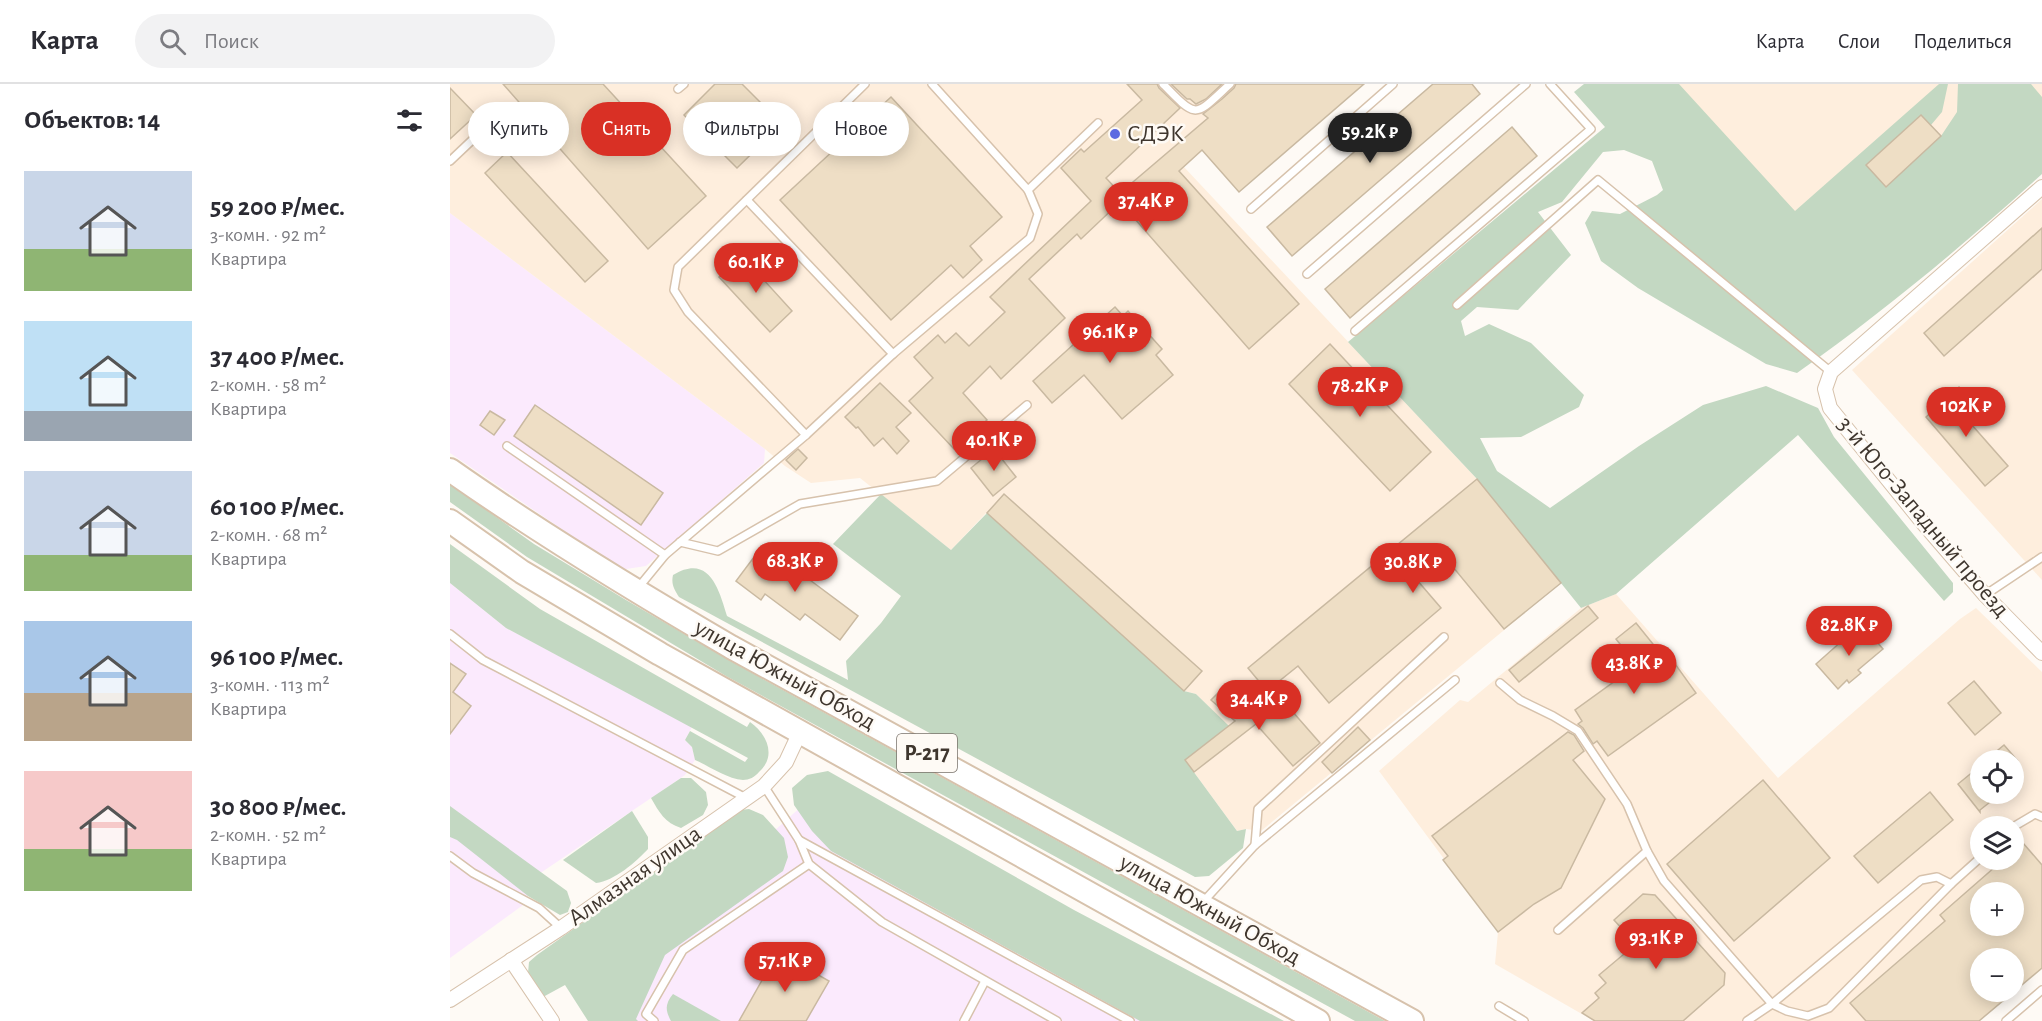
<!DOCTYPE html>
<html lang="ru">
<head>
<meta charset="utf-8">
<style>
  body { margin:0; font-family:"Alegreya Sans",sans-serif; background:#f2f2f3; color:#2b2b33; height:100vh; display:flex; flex-direction:column; font-size:22px; white-space:nowrap }
  * { box-sizing:border-box; margin:0 }
  p { font-size:20px; color:#7c7c81 }
  .icon { flex:none; width:33px; height:33px; fill:none; stroke:currentColor; stroke-width:2; stroke-linecap:round; stroke-linejoin:round }
  .map { position:relative; flex:1; overflow:hidden }
  .sheet { display:flex; flex-direction:column; background:#fff; width:450px }
  .sheet>* { flex:none }
  .guide { position:absolute; left:18px; top:18px; width:570px; height:54px; display:flex; gap:12px }
  .buttons { position:absolute; left:1520px; top:666px; display:grid; gap:12px }
  .buttons a { display:grid; place-items:center; width:54px; height:54px; border-radius:50%; background:#fff; box-shadow:0 3px 15px #0003; font-size:30px }
  .price { position:absolute; translate:-50% -51px; padding:0 14px; border-radius:21px; background:#d93025; color:#fff; font-size:20px; line-height:39px; filter:drop-shadow(0 2px 3px #0008) }
  .price::after { content:''; position:absolute; left:50%; top:36px; width:18px; height:14px; margin-left:-9px; background:inherit; clip-path:polygon(0 0,100% 0,50% 100%) }
  .price.selected { background:#222; color:#fff }
  ul { padding:0; list-style:none }
  li { display:flex; align-items:center; gap:18px; height:150px; padding:0 24px }
  li span { display:grid; place-items:center; flex:none; width:168px; height:120px; border-radius:0px; color:#555 }
  li>.icon { margin-inline-start:auto }
  span .icon { width:72px; height:72px; fill:#fffc; stroke-width:1 }
  li b { font-size:26px }
  h2 { display:flex; justify-content:space-between; align-items:center; height:72px; padding:0 24px; font-size:26px }
  .pill { padding:0 21px; border-radius:27px; background:#fff; box-shadow:0 3px 15px #0003; font-size:21px; line-height:54px }
  .pill.selected { background:#d93025; color:#fff }
  header { display:flex; align-items:center; gap:36px; box-sizing:border-box; height:84px; padding:0 30px; background:#fff; border-bottom:2px solid #e1e1e2 }
  header strong { font-size:28px }
  nav { display:flex; gap:33px; margin-inline-start:auto; font-size:21px }
  .search { width:420px; height:54px; background:#f2f2f3; display:flex; align-items:center; gap:15px; box-sizing:border-box; padding:0 21px; border-radius:33px; color:#7c7c81; font-size:22px }
  main { display:flex; flex:1; min-height:0 }
  .map>svg:first-child { display:block }
</style>
</head>
<body>
<header>
<strong>Карта</strong>
<div class="search"><svg class="icon" aria-label="search" viewBox="0 0 24 24"><circle cx="10" cy="10" r="6"/><path d="M15 15l6 6"/></svg>Поиск</div>
<nav><a>Карта</a><a>Слои</a><a>Поделиться</a></nav>
</header>
<main>
<section class="sheet">
<h2>Объектов: 14<svg class="icon" aria-label="filters" viewBox="0 0 24 24"><path d="M4 7h16M4 17h16"/><circle cx="9" cy="7" r="2"/><circle cx="15" cy="17" r="2"/></svg></h2>
<ul>
<li><span style="background:linear-gradient(#c9d6e8 65%,#8fb573 0)"><svg class="icon" aria-label="home" viewBox="0 0 24 24"><path d="M3 11l9-7 9 7M6 9v11h12V9"/></svg></span><div><b>59 200 ₽/мес.</b><p>3-комн. · 92 m²</p><p>Квартира</p></div></li>
<li><span style="background:linear-gradient(#bfe0f5 75%,#9aa5b1 0)"><svg class="icon" aria-label="home" viewBox="0 0 24 24"><path d="M3 11l9-7 9 7M6 9v11h12V9"/></svg></span><div><b>37 400 ₽/мес.</b><p>2-комн. · 58 m²</p><p>Квартира</p></div></li>
<li><span style="background:linear-gradient(#c9d6e8 70%,#8fb573 0)"><svg class="icon" aria-label="home" viewBox="0 0 24 24"><path d="M3 11l9-7 9 7M6 9v11h12V9"/></svg></span><div><b>60 100 ₽/мес.</b><p>2-комн. · 68 m²</p><p>Квартира</p></div></li>
<li><span style="background:linear-gradient(#a9c7e8 60%,#b9a48a 0)"><svg class="icon" aria-label="home" viewBox="0 0 24 24"><path d="M3 11l9-7 9 7M6 9v11h12V9"/></svg></span><div><b>96 100 ₽/мес.</b><p>3-комн. · 113 m²</p><p>Квартира</p></div></li>
<li><span style="background:linear-gradient(#f6c9c9 65%,#8fb573 0)"><svg class="icon" aria-label="home" viewBox="0 0 24 24"><path d="M3 11l9-7 9 7M6 9v11h12V9"/></svg></span><div><b>30 800 ₽/мес.</b><p>2-комн. · 52 m²</p><p>Квартира</p></div></li>
</ul>
</section>
<div class="map">
<svg width="1592" height="937" viewBox="0 0 1592 937">
  <rect width="100%" height="100%" fill="#fefaf5"/>
  <!-- commercial -->
  <g fill="#fbeafd">
    <path d="M0,129L315,365L314,379L196,482L176,485L169,484L0,369Z"/>
    <path d="M0,499L56,544L242,643L235,656L242,663L245,676L235,691L89,790L73,821L0,874Z"/>
    <path d="M353,721L716,937H147L324,747Z"/>
  </g>
  <!-- built -->
  <g fill="#feeedd" fill-rule="evenodd">
    <path d="M0,0H828L734,83L1027,395L1111,499L811,747L796,745L787,747L735,676L778,642L746,610L734,607L536,429L501,466L410,394L361,399L335,382L315,365L0,129Z"/>
    <path d="M1181,0H1592V68L1394,244Z"/>
    <path d="M1592,115V496L1402,286Z"/>
    <path d="M1166,510L1328,694L1510,535L1526,524L1592,588V843L1555,874H1530L1481,937H1144L1045,880L1048,848L929,687L1010,616L1018,618L1131,524ZM1530,676H1563V710H1530ZM1530,742H1563V776H1530ZM1530,808H1563V842H1530Z"/>
  </g>
  <!-- green -->
  <g fill="#c3d8c2">
    <path d="M1134,0H1229L1345,127L1489,0H1498L1492,28L1481,41L1471,31L1417,81L1436,102L1491,52L1507,28L1508,0H1581L1592,13V90C1514,161 1432,229 1347,289L1316,280L1188,204L1151,177L1135,139L1142,127L1170,130L1207,111L1213,106L1202,77L1174,66L1153,68L1112,118L1088,128L1121,171L1068,226L1027,223L1011,237L1015,252L1039,240L1081,259L1134,311L1129,323L1071,353L1030,354L1047,387L1100,424L1189,362L1253,321L1316,302L1368,324L1384,353L1503,499V508L1494,517L1348,351L1166,510L1131,524L1027,395L898,258L1155,43L1124,8Z"/>
    <path d="M0,400L84,460L176,516L284,579L935,937H905L276,592L77,473L0,418Z"/>
    <path d="M431,410L501,466L537,429L734,607L746,610L779,642L735,676L787,747L796,745L793,764L759,792L745,793L229,513C224,505 221,500 223,491C259,469 269,505 277,532L398,596L396,577L431,539L451,512L383,460Z"/>
    <path d="M0,460L90,525L297,643L300,638C317,650 327,672 309,688C305,693 299,696 293,696C277,695 259,682 245,676L242,663L235,656L240,647L295,678L298,674L56,544L0,499Z"/>
    <path d="M378,687L624,826L834,937H690L381,767L362,747L344,721L342,704L357,691Z"/>
    <path d="M231,694H241L256,708L258,721L253,731L231,744C215,739 209,728 201,714Z"/>
    <path d="M0,722L117,807L121,819L118,828L110,831L78,812L7,756L0,753Z"/>
    <path d="M299,725L313,731L334,754L338,773L333,787L215,871L186,935L188,937H138L115,901L93,913L78,889L79,878L87,871L290,726Z"/>
    <path d="M182,727L198,753V765C186,778 164,797 146,799L113,776Z"/>
    <path d="M223,910L271,937H221C215,926 215,920 223,910Z"/>
  </g>
  <!-- building -->
  <g fill="#eedec5" stroke="#c9b9a1" stroke-width="1.5" fill-rule="evenodd">
    <path d="M53,0H153L256,112L198,165Z"/>
    <path d="M265,0H292L332,40L287,84L234,31Z"/>
    <path d="M677,0H707L709,4L730,24L656,94L670,109L758,34L753,30L772,15L784,4L786,0H914L789,108L752,66L729,87L849,220L799,265L670,118L631,155L627,150L579,195L615,234L551,295L540,282L513,309L537,336L504,365L459,317L483,294L464,273L488,251L495,259L506,249L519,262L555,228L540,213L641,117L611,84L631,65L634,68L692,16Z"/>
    <path d="M721,0H772L756,15L746,20L740,15H737Z"/>
    <path d="M983,0H1022L1030,10L842,172L817,143Z"/>
    <path d="M0,4L26,31L0,55Z"/>
    <path d="M441,13L552,133L520,162L532,176L513,194L501,181L441,236L330,116Z"/>
    <path d="M1471,31L1491,52L1436,103L1416,81Z"/>
    <path d="M1062,43L1087,72L900,234L875,205Z"/>
    <path d="M57,68L158,177L135,198L35,89Z"/>
    <path d="M1592,144V185L1494,272L1474,249Z"/>
    <path d="M292,172L342,227L320,248L269,193Z"/>
    <path d="M665,223L673,232L678,227L712,265L706,271L723,291L672,335L634,291L602,319L583,297Z"/>
    <path d="M880,260L981,368L940,407L839,300Z"/>
    <path d="M430,299L461,329L446,343L459,357L447,370L433,354L424,362L408,343L406,344L395,333Z"/>
    <path d="M1509,303L1519,314L1507,324L1558,382L1535,402L1476,333Z"/>
    <path d="M85,321L213,409L191,441L64,352Z"/>
    <path d="M40,327L55,336L44,351L30,341Z"/>
    <path d="M348,365L357,374L346,386L336,376Z"/>
    <path d="M544,365L566,393L543,412L521,384Z"/>
    <path d="M1027,395L1111,499L1054,545L989,466L961,489L991,524L879,619L848,582L817,607L798,584Z"/>
    <path d="M554,410L752,587L734,607L537,429Z"/>
    <path d="M313,461L408,532L390,556L355,530L350,536L315,510L311,516L286,497Z"/>
    <path d="M1138,522L1148,534L1069,598L1059,586Z"/>
    <path d="M1186,539L1219,580L1223,577L1246,609L1158,672L1147,657L1143,660L1133,644L1128,640L1132,637L1125,626L1187,581L1166,555Z"/>
    <path d="M1411,540L1433,565L1408,586L1411,589L1399,599L1397,596L1388,605L1366,580Z"/>
    <path d="M0,579L16,590L3,608L21,622L0,650Z"/>
    <path d="M1524,597L1551,629L1525,651L1498,619Z"/>
    <path d="M773,604L803,633L828,611L870,659L843,682L806,640L744,688L735,676L785,637L761,616Z"/>
    <path d="M908,643L920,656L882,689L872,678Z"/>
    <path d="M1118,648L1124,651L1134,667L1123,676L1155,715L1111,804L1084,820L1048,848L993,776L998,772L982,752Z"/>
    <path d="M1554,661L1567,676H1536Z"/>
    <path d="M1530,682V710H1550L1530,726V728L1508,700Z"/>
    <path d="M1313,696L1380,774L1284,857L1217,780Z"/>
    <path d="M1480,708L1503,736L1428,799L1404,772Z"/>
    <path d="M1573,759L1592,781V884L1529,937H1416L1400,919L1495,837L1490,831L1553,776H1563V767ZM1530,808H1563V842H1530ZM1530,874H1563V908H1530Z"/>
    <path d="M1193,810L1205,811L1275,889L1274,901L1233,937H1145L1132,929L1149,914L1145,909L1156,899L1149,891L1186,860L1164,836Z"/>
    <path d="M328,868L379,897L356,937H289Z"/>
  </g>
  <g fill="none" stroke-linecap="round" stroke-linejoin="round">
    <defs>
      <g id="service">
        <path d="M713,0C748,36 744,33 780,0"/>
        <path d="M228,5L234,0"/>
        <path d="M0,77L37,42"/>
        <path d="M578,106L648,39"/>
        <path d="M297,116L443,270"/>
        <path d="M801,125L943,0"/>
        <path d="M857,190L1076,0"/>
        <path d="M1007,221L1148,96L1381,288"/>
        <path d="M905,247L1141,45L1100,0"/>
        <path d="M356,351L238,228L224,206L228,183L415,0"/>
        <path d="M57,362L215,471"/>
        <path d="M230,458L268,467L350,420L487,397L577,321"/>
        <path d="M188,504L215,471L356,351L443,270L580,154L588,130L578,106L482,0"/>
        <path d="M1535,511L1592,473"/>
        <path d="M0,550L33,576L296,714"/>
        <path d="M1050,599L1070,616L1103,632L1128,647L1177,720L1197,767L1214,797L1322,920L1337,927L1358,932L1379,924L1501,800"/>
        <path d="M314,702L349,756L359,780L432,838L607,937"/>
        <path d="M1563,743L1585,730L1592,733"/>
        <path d="M349,756L680,937"/>
        <path d="M805,761L1005,596"/>
        <path d="M0,772L23,789L89,824L111,844"/>
        <path d="M753,818L805,761L808,725L994,553"/>
        <path d="M1108,846L1197,767"/>
        <path d="M1049,922L1074,937"/>
        <path d="M204,937L196,930L233,866L359,780"/>
        <path d="M514,937L535,897"/>
        <path d="M1297,937L1322,920L1471,796L1487,793L1501,800L1530,774"/>
        <path d="M1556,937L1592,906"/>
      </g>
      <g id="minor">
        <path d="M1592,103L1381,288L1375,305L1380,324L1473,439L1535,511L1592,569"/>
        <path d="M61,876L102,937"/>
        <path d="M0,916L111,844L314,702L336,678L350,648"/>
      </g>
      <g id="primary">
        <path d="M0,386C91,450 185,507 281,563L962,937"/>
        <path d="M0,437L72,488L210,570L868,937"/>
      </g>
    </defs>
    <!-- service casing -->
    <use href="#service" stroke="#d7c2ac" stroke-width="10"/>
    <!-- minor casing -->
    <use href="#minor" stroke="#d7c2ac" stroke-width="16"/>
    <!-- primary casing -->
    <use href="#primary" stroke="#d7c2ac" stroke-width="26"/>
    <!-- service -->
    <use href="#service" stroke="#fff" stroke-width="7"/>
    <!-- minor -->
    <use href="#minor" stroke="#fff" stroke-width="14"/>
    <!-- primary -->
    <use href="#primary" stroke="#fff" stroke-width="22"/>
  </g>
  <!-- markers -->
  <circle fill="#5c6ae1" stroke="#fefaf5" stroke-width="2" cx="665" cy="50" r="6"/>
  <g text-anchor="middle" dominant-baseline="central" stroke-width="5" stroke-linejoin="round" paint-order="stroke">
    <!-- shield labels -->
    <rect fill="#fefaf5" stroke="#78716a" stroke-width="1.5" x="447" y="650" width="60" height="38" rx="4.5"/>
    <g font-size="22" font-weight="bold" fill="#3f362e">
      <text x="477" y="669">Р-217</text>
    </g>
    <!-- poi labels -->
    <g font-size="24" fill="#3f362e" stroke="#fefaf5" text-anchor="start">
      <text x="677" y="50">СДЭК</text>
    </g>
    <!-- street labels -->
    <g font-size="24" fill="#3f362e" stroke="#fefaf5">
      <text transform="translate(1473 433) rotate(50)">3-й Юго-Западный проезд</text>
      <text transform="translate(335 591) rotate(29)">улица Южный Обход</text>
      <text transform="translate(185 792) rotate(-35)">Алмазная улица</text>
      <text transform="translate(760 826) rotate(29)">улица Южный Обход</text>
    </g>
  </g>
</svg>
<div class="buttons">
<a><svg class="icon" aria-label="locate" viewBox="0 0 24 24"><circle cx="12" cy="12" r="6"/><path d="M12 2v4M12 18v4M2 12h4M18 12h4"/></svg></a>
<a><svg class="icon" aria-label="layers" viewBox="0 0 24 24"><path d="M12 4l9 5-9 5-9-5zM3 14l9 5 9-5"/></svg></a>
<a>+</a>
<a>−</a>
</div>
<b class="price selected" style="left:920px;top:80px">59.2K ₽</b>
<b class="price" style="left:696px;top:149px">37.4K ₽</b>
<b class="price" style="left:306px;top:210px">60.1K ₽</b>
<b class="price" style="left:660px;top:280px">96.1K ₽</b>
<b class="price" style="left:910px;top:334px">78.2K ₽</b>
<b class="price" style="left:1516px;top:354px">102K ₽</b>
<b class="price" style="left:544px;top:388px">40.1K ₽</b>
<b class="price" style="left:345px;top:509px">68.3K ₽</b>
<b class="price" style="left:963px;top:510px">30.8K ₽</b>
<b class="price" style="left:1399px;top:573px">82.8K ₽</b>
<b class="price" style="left:1184px;top:611px">43.8K ₽</b>
<b class="price" style="left:809px;top:647px">34.4K ₽</b>
<b class="price" style="left:1206px;top:886px">93.1K ₽</b>
<b class="price" style="left:335px;top:909px">57.1K ₽</b>
<div class="guide">
<a class="pill">Купить</a>
<a class="pill selected">Снять</a>
<a class="pill">Фильтры</a>
<a class="pill">Новое</a>
</div>
</div>
</main>
</body>
</html>
